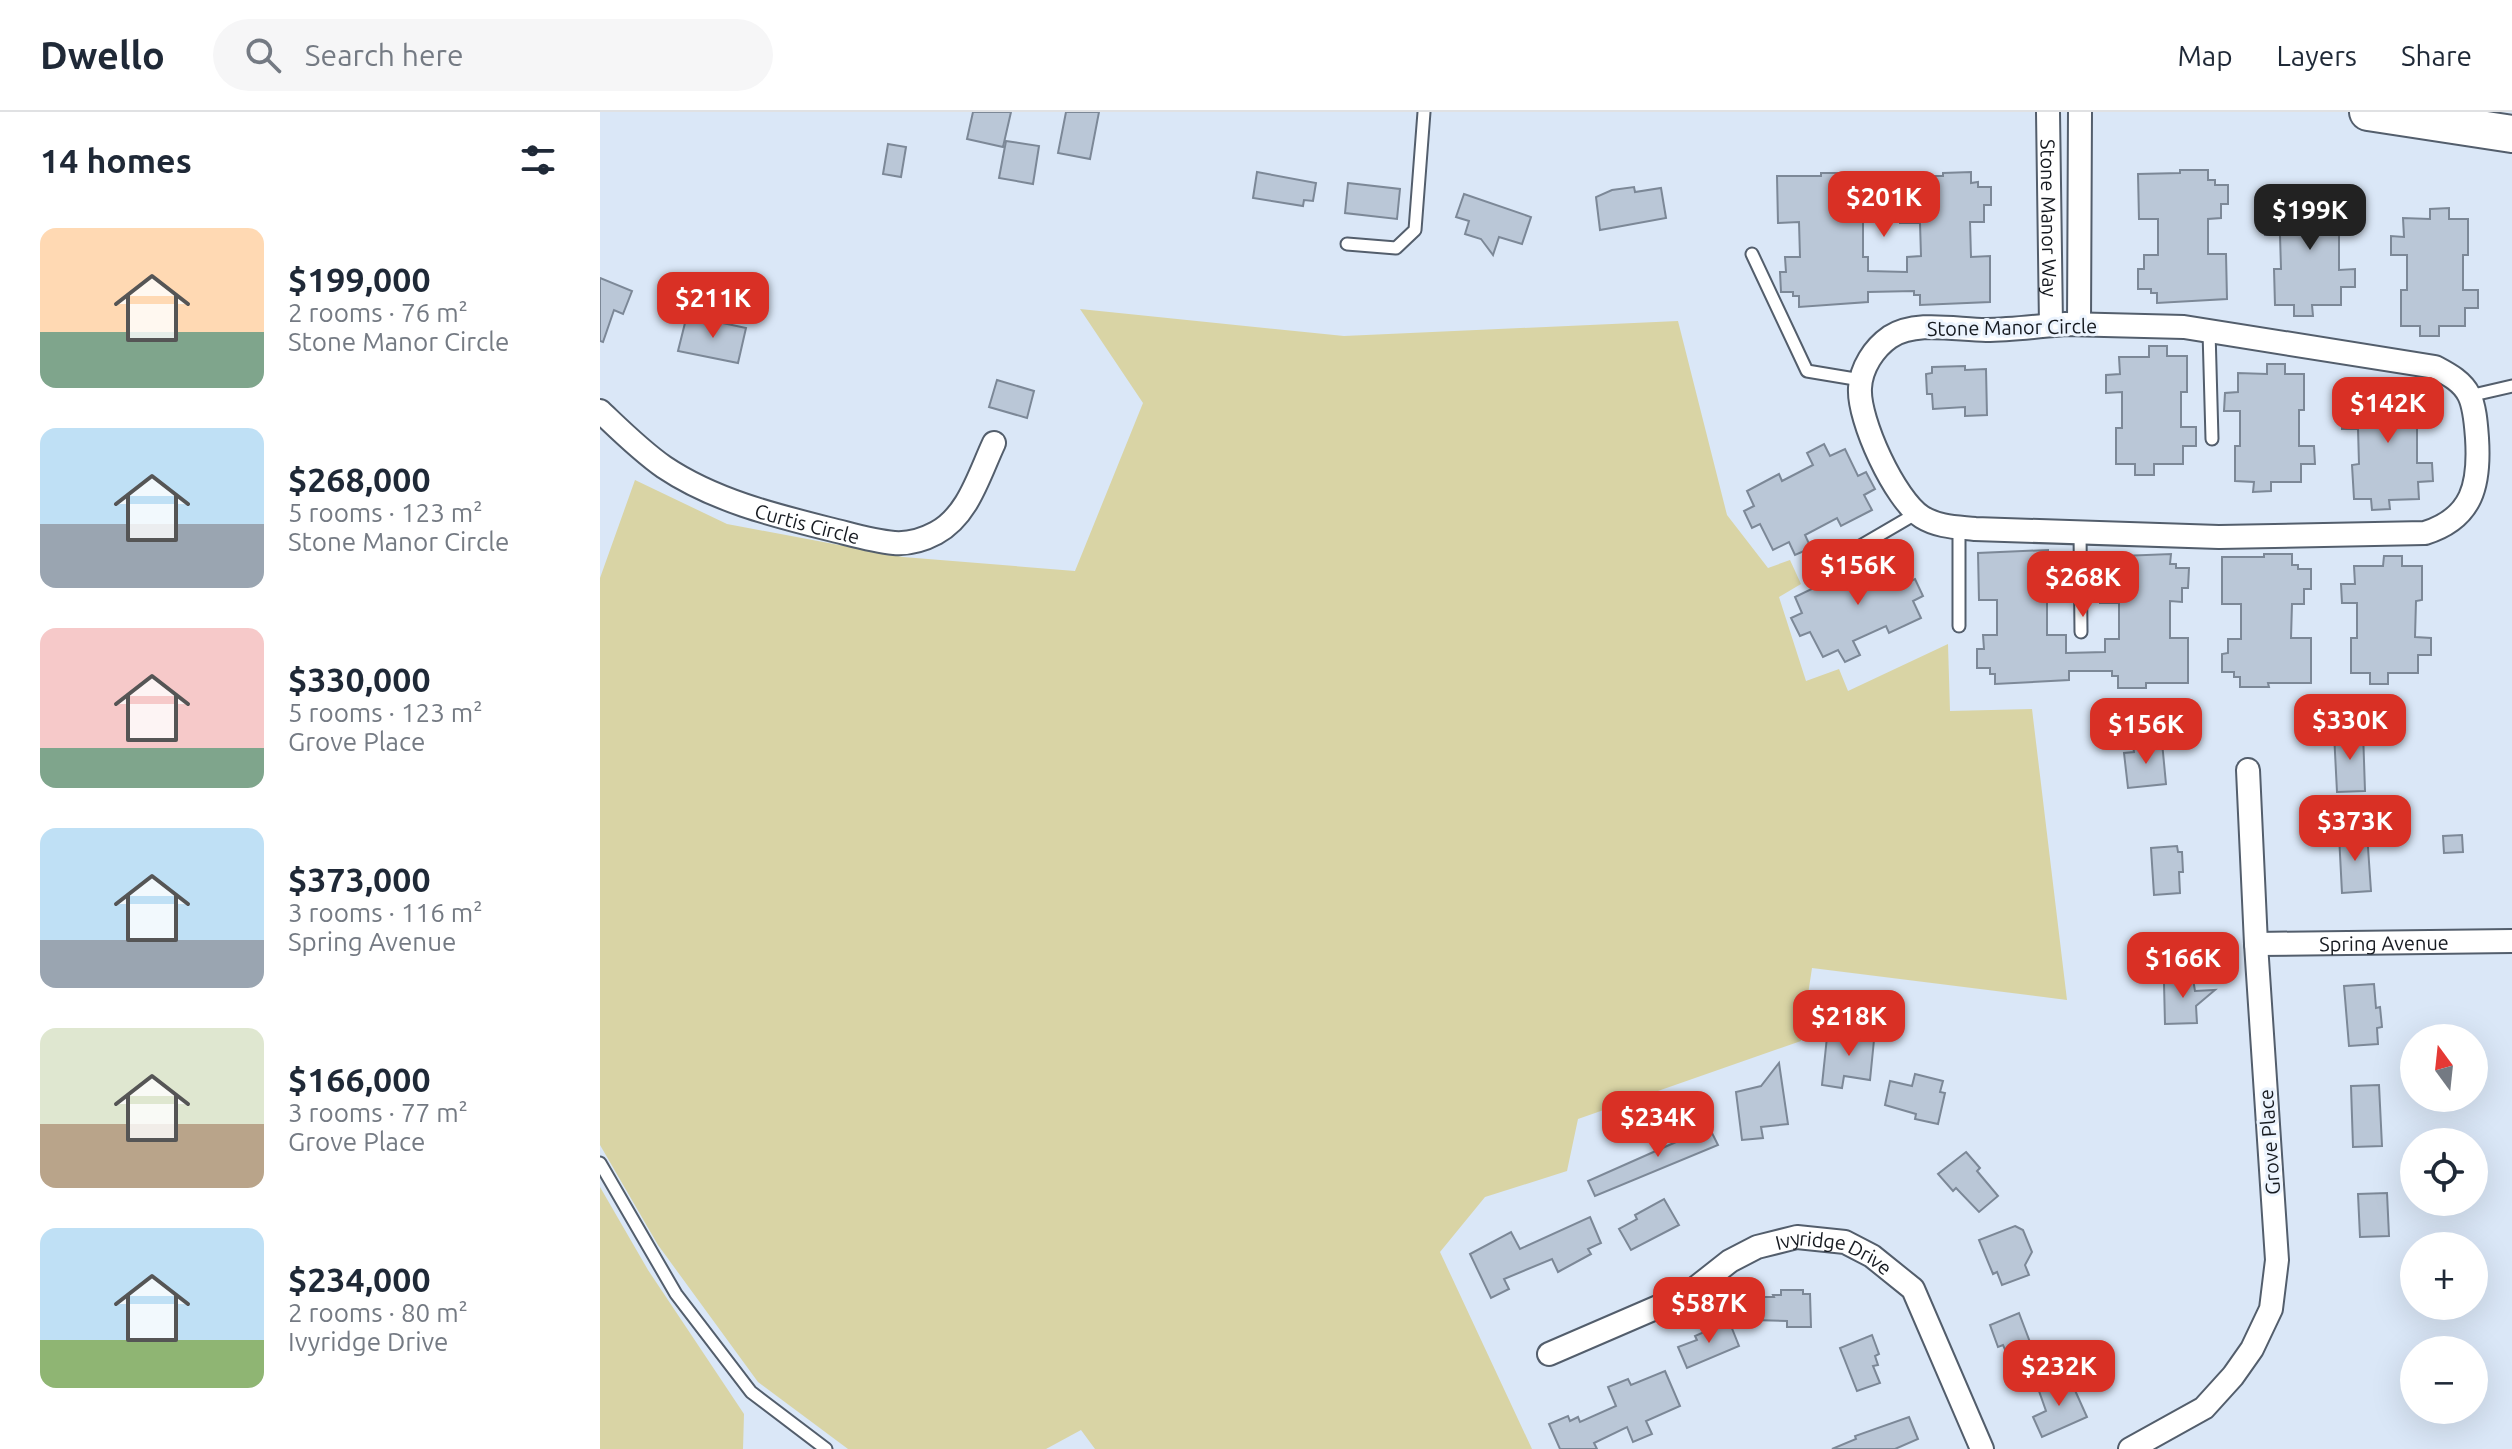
<!DOCTYPE html>
<html lang="en">
<head>
<meta charset="utf-8">
<style>
  body { margin:0; font-family:Ubuntu,sans-serif; background:#f6f6f7; color:#1f2937; height:100vh; display:flex; flex-direction:column; font-size:30px; white-space:nowrap }
  * { box-sizing:border-box; margin:0 }
  p { font-size:26px; color:#747a83 }
  .icon { flex:none; width:44px; height:44px; fill:none; stroke:currentColor; stroke-width:2; stroke-linecap:round; stroke-linejoin:round }
  .map { position:relative; flex:1; overflow:hidden }
  .side { display:flex; flex-direction:column; background:#fff; width:600px }
  .side>* { flex:none }
  .needle { width:52px; rotate:345deg }
  .buttons { position:absolute; left:1800px; top:912px; display:grid; gap:16px }
  .buttons a { display:grid; place-items:center; width:88px; height:88px; border-radius:50%; background:#fff; box-shadow:0 8px 32px #0002; font-size:40px }
  .price { position:absolute; translate:-50% -68px; padding:0 18px; border-radius:16px; background:#d93025; color:#fff; font-size:26px; line-height:52px; filter:drop-shadow(0 2px 4px #0008) }
  .price::after { content:''; position:absolute; left:50%; top:48px; width:24px; height:18px; margin-left:-12px; background:inherit; clip-path:polygon(0 0,100% 0,50% 100%) }
  .price.current { background:#222; color:#fff }
  ul { padding:0; list-style:none }
  li { display:flex; align-items:center; gap:24px; height:200px; padding:0 40px }
  li span { display:grid; place-items:center; flex:none; width:224px; height:160px; border-radius:16px; color:#555 }
  li>.icon { margin-inline-start:auto }
  span .icon { width:96px; height:96px; fill:#fffc; stroke-width:1 }
  li b { font-size:34px }
  h2 { display:flex; justify-content:space-between; align-items:center; height:96px; padding:0 40px; font-size:34px }
  header { display:flex; align-items:center; gap:48px; box-sizing:border-box; height:112px; padding:0 40px; background:#fff; border-bottom:2px solid #e0e1e3 }
  header strong { font-size:38px }
  nav { display:flex; gap:44px; margin-inline-start:auto; font-size:28px }
  .search { width:560px; height:72px; background:#f6f6f7; display:flex; align-items:center; gap:20px; box-sizing:border-box; padding:0 28px; border-radius:44px; color:#747a83; font-size:30px }
  main { display:flex; flex:1; min-height:0 }
  .map>svg:first-child { display:block }
</style>
</head>
<body>
<header>
<strong>Dwello</strong>
<div class="search"><svg class="icon" aria-label="search" viewBox="0 0 24 24"><circle cx="10" cy="10" r="6"/><path d="M15 15l6 6"/></svg>Search here</div>
<nav><a>Map</a><a>Layers</a><a>Share</a></nav>
</header>
<main>
<section class="side">
<h2>14 homes<svg class="icon" aria-label="filters" viewBox="0 0 24 24"><path d="M4 7h16M4 17h16"/><circle cx="9" cy="7" r="2"/><circle cx="15" cy="17" r="2"/></svg></h2>
<ul>
<li><span style="background:linear-gradient(#ffd9b3 65%,#7fa58c 0)"><svg class="icon" aria-label="home" viewBox="0 0 24 24"><path d="M3 11l9-7 9 7M6 9v11h12V9"/></svg></span><div><b>$199,000</b><p>2 rooms · 76 m²</p><p>Stone Manor Circle</p></div></li>
<li><span style="background:linear-gradient(#bfe0f5 60%,#9aa5b1 0)"><svg class="icon" aria-label="home" viewBox="0 0 24 24"><path d="M3 11l9-7 9 7M6 9v11h12V9"/></svg></span><div><b>$268,000</b><p>5 rooms · 123 m²</p><p>Stone Manor Circle</p></div></li>
<li><span style="background:linear-gradient(#f6c9c9 75%,#7fa58c 0)"><svg class="icon" aria-label="home" viewBox="0 0 24 24"><path d="M3 11l9-7 9 7M6 9v11h12V9"/></svg></span><div><b>$330,000</b><p>5 rooms · 123 m²</p><p>Grove Place</p></div></li>
<li><span style="background:linear-gradient(#bfe0f5 70%,#9aa5b1 0)"><svg class="icon" aria-label="home" viewBox="0 0 24 24"><path d="M3 11l9-7 9 7M6 9v11h12V9"/></svg></span><div><b>$373,000</b><p>3 rooms · 116 m²</p><p>Spring Avenue</p></div></li>
<li><span style="background:linear-gradient(#dfe7d0 60%,#b9a48a 0)"><svg class="icon" aria-label="home" viewBox="0 0 24 24"><path d="M3 11l9-7 9 7M6 9v11h12V9"/></svg></span><div><b>$166,000</b><p>3 rooms · 77 m²</p><p>Grove Place</p></div></li>
<li><span style="background:linear-gradient(#bfe0f5 70%,#8fb573 0)"><svg class="icon" aria-label="home" viewBox="0 0 24 24"><path d="M3 11l9-7 9 7M6 9v11h12V9"/></svg></span><div><b>$234,000</b><p>2 rooms · 80 m²</p><p>Ivyridge Drive</p></div></li>
</ul>
</section>
<div class="map">
<svg width="1912" height="1337" viewBox="0 0 1912 1337">
  <rect width="100%" height="100%" fill="#dae7f7"/>
  <!-- green -->
  <g fill="#d9d4a5">
    <path d="M480,197L744,224L1078,209L1127,403L1168,456L1190,448L1201,472L1179,485L1206,569L1239,557L1248,579L1348,532L1350,599L1432,597L1467,888L1212,856L1201,929L978,1007L967,1059L885,1085L840,1140L932,1337H495L481,1318L446,1337H248L158,1270L58,1133L0,1033V466L35,368L127,412L303,445L475,459L543,291Z"/>
    <path d="M0,1075L48,1158L144,1302L143,1337H0Z"/>
  </g>
  <!-- building -->
  <g fill="#bac7d7" stroke="#7c8897" stroke-width="2" fill-rule="evenodd">
    <path d="M373,0H411L403,35L367,27Z"/>
    <path d="M466,0H499L490,47L458,41Z"/>
    <path d="M406,29L439,34L433,72L399,66Z"/>
    <path d="M288,32L306,35L301,65L283,62Z"/>
    <path d="M1580,58H1608V68H1615V73H1628V92H1621V106L1608,107V142H1626L1627,187L1557,191V181H1551V177H1538V157H1544V143H1558V107H1539L1538,62L1580,61Z"/>
    <path d="M657,60L716,71L713,89L704,88L703,94L653,86Z"/>
    <path d="M1371,60V71L1378,70V75H1391V93H1384V110H1370L1371,145L1390,144V190L1320,193V183H1314V179L1268,180V190L1199,195V184H1193V180H1181L1180,160H1186L1185,145H1200L1199,110L1178,111L1177,64H1221V61H1250V71H1256V75L1299,74V64H1343V61ZM1263,96L1300,97V111H1320L1321,144L1307,145V160L1268,159V145H1263Z"/>
    <path d="M748,71L800,77L797,107L745,101Z"/>
    <path d="M1034,75L1035,80L1061,76L1066,106L1000,118L996,85L1012,78Z"/>
    <path d="M1725,75V86L1744,85L1745,122H1739V158L1755,157V175H1741V193H1712L1713,204H1694V193H1675L1674,157H1681L1680,123H1665L1664,105H1678L1677,86H1707V76Z"/>
    <path d="M864,82L931,105L922,132L899,125L893,143L881,127L865,122L869,109L856,105Z"/>
    <path d="M1849,96V107H1868V143H1863V178H1878V196H1865V214H1839V224H1820V214H1801V178H1807V143H1791V124L1804,125L1803,106L1830,107V97Z"/>
    <path d="M0,166L32,179L23,202L14,198L3,230L0,229Z"/>
    <path d="M86,207L116,214L118,210L146,216L138,251L78,239Z"/>
    <path d="M1549,234H1567V244H1587V280H1581V315H1596V334H1583V352H1554V363H1535V352H1516V316H1522V280L1506,281V263L1520,262L1519,245H1549Z"/>
    <path d="M1667,252H1685V262H1704V298H1699V334H1714L1715,352H1701V370H1671V379L1653,380L1654,370L1635,369V334H1640V299H1624L1625,281L1638,280V261L1667,262Z"/>
    <path d="M1365,254V258L1386,257L1387,303L1365,304V295L1333,297L1332,282H1327L1326,262L1332,261V255Z"/>
    <path d="M397,268L434,279L427,306L389,295Z"/>
    <path d="M1785,270H1803L1804,281L1823,280V316H1817V351H1832L1833,369L1818,370L1819,387L1789,388L1790,397L1772,398L1771,387H1754L1752,353L1759,352L1758,317H1742V298L1756,297V280L1785,279Z"/>
    <path d="M1224,332L1230,344L1245,337L1258,364L1266,360L1275,377L1264,383L1272,398L1241,414L1237,406L1205,423L1211,436L1195,443L1189,430L1173,438L1160,412L1152,416L1144,399L1154,394L1147,379L1179,362L1182,369L1213,353L1207,341Z"/>
    <path d="M1448,438V449H1454V453H1472V473H1460V488H1447V523H1466V541L1505,540V527H1519V491H1500V473H1489V453L1496,452V445L1571,442L1570,452H1576V456H1589L1588,476H1582V490L1570,489V526H1588V571H1546V576H1518V564H1512V559H1469V568L1395,572V562H1390V556H1377V537H1384L1383,523H1397V488H1379L1378,441Z"/>
    <path d="M1272,440L1277,452L1293,444L1306,471L1315,467L1323,484L1313,489L1321,506L1289,521L1286,514L1253,529L1260,543L1245,550L1238,538L1223,545L1210,520L1200,524L1191,506L1202,501L1195,485L1226,470L1230,477L1262,461L1255,448Z"/>
    <path d="M1664,442H1692V453H1698V457H1711V477H1704V492H1692L1691,526H1711V571H1668L1669,575H1640V565H1634V560H1622V542L1628,541V527H1641V492H1622V445H1664Z"/>
    <path d="M1784,444H1802V454H1822V488L1816,489L1815,525L1831,526V543H1818V561H1788V572H1770V561H1751V526H1757V491H1742L1741,472H1755L1754,454H1783Z"/>
    <path d="M1763,619L1765,679L1737,680L1734,621Z"/>
    <path d="M1562,630L1566,672L1528,676L1524,641L1534,640L1533,634Z"/>
    <path d="M1767,721L1771,779L1742,781L1739,723Z"/>
    <path d="M1862,723L1863,740L1844,741L1843,724Z"/>
    <path d="M1577,734L1578,740H1582L1583,760H1579L1580,781L1554,783L1551,736Z"/>
    <path d="M1575,861H1592L1595,879L1615,878L1596,894L1597,911L1565,912L1564,871L1575,870Z"/>
    <path d="M1774,872L1776,896L1780,895L1782,915L1777,916L1778,932L1749,934L1744,874Z"/>
    <path d="M1276,908L1270,968L1244,964L1242,976L1222,973L1227,925L1254,926Z"/>
    <path d="M1179,951L1188,1012L1161,1015L1163,1026L1142,1028L1136,980L1161,974Z"/>
    <path d="M1315,962L1343,969L1340,980L1345,981L1338,1012L1315,1007L1316,1002L1285,993L1290,969L1312,974Z"/>
    <path d="M1779,973L1782,1034L1753,1035L1751,974Z"/>
    <path d="M1103,1008L1105,1014L1108,1013L1118,1033L995,1084L988,1069L1076,1030L1087,1023L1084,1017Z"/>
    <path d="M1366,1040L1380,1056L1377,1059L1398,1084L1379,1100L1356,1076L1353,1079L1338,1062Z"/>
    <path d="M1787,1081L1789,1124L1760,1125L1758,1082Z"/>
    <path d="M1064,1087L1079,1113L1031,1138L1019,1117L1037,1107L1035,1103Z"/>
    <path d="M990,1105L1001,1131L988,1137L991,1142L958,1160L952,1147L904,1167L909,1177L891,1186L870,1142L911,1120L920,1137Z"/>
    <path d="M1415,1114L1423,1118L1432,1140L1425,1153L1429,1163L1402,1173L1397,1160L1393,1162L1379,1128Z"/>
    <path d="M1181,1178H1203V1182H1210L1211,1215H1187V1209L1154,1208L1153,1185H1174L1173,1183H1181Z"/>
    <path d="M1419,1201L1439,1254L1416,1262L1403,1233L1398,1235L1390,1213Z"/>
    <path d="M1129,1209L1139,1234L1087,1256L1078,1235L1097,1228L1095,1224Z"/>
    <path d="M1272,1223L1279,1242L1275,1244L1278,1253L1273,1254L1280,1271L1257,1279L1240,1236Z"/>
    <path d="M1065,1259L1080,1294L1046,1309L1052,1322L1033,1330L1027,1315L994,1331L997,1337H960L949,1312L968,1304L970,1309L978,1305L980,1310L1016,1294L1008,1275L1028,1267L1031,1273Z"/>
    <path d="M1469,1265L1487,1305L1442,1325L1433,1305L1446,1299L1439,1279Z"/>
    <path d="M1309,1305L1318,1327L1295,1337H1232L1256,1327L1255,1324Z"/>
  </g>
  <g fill="none" stroke-linecap="round" stroke-linejoin="round">
    <defs>
      <g id="service">
        <path d="M747,132L796,136L815,118L824,0"/>
        <path d="M1152,142L1207,259L1261,268"/>
        <path d="M1609,219L1612,327"/>
        <path d="M1869,284L1912,274"/>
        <path d="M1480,420L1481,520"/>
        <path d="M1233,450L1317,401"/>
        <path d="M1359,514V415"/>
        <path d="M0,1051L76,1182L151,1280L226,1337"/>
      </g>
      <g id="minor">
        <path id="s1" d="M1448,0L1451,213"/>
        <path d="M1465,212L1584,215L1835,255C1848,262 1862,269 1869,283C1875,295 1876,313 1877,326C1880,372 1873,406 1825,421L1619,425L1375,417C1357,415 1338,415 1322,405C1295,388 1258,308 1260,276C1261,256 1274,236 1290,225C1316,208 1357,218 1386,218C1412,218 1439,214 1465,212Z"/>
        <path d="M1479,212L1480,0"/>
        <path id="s2" d="M0,299C20,318 41,339 64,355C113,388 173,403 229,417C250,422 272,429 294,431C308,432 323,428 336,421C368,404 379,363 394,331"/>
        <path id="s3" d="M1656,832L1912,829"/>
        <path id="s4" d="M949,1242L1088,1182L1130,1149L1157,1135L1197,1125L1245,1130L1272,1144L1313,1177L1382,1337"/>
        <path d="M1530,1337L1604,1296L1633,1264L1652,1237L1671,1197L1677,1148L1656,832L1648,658"/>
      </g>
      <path id="primary" d="M1768,0L1912,22"/>
    </defs>
    <!-- service casing -->
    <use href="#service" stroke="#535e6c" stroke-width="15"/>
    <!-- minor casing -->
    <use href="#minor" stroke="#535e6c" stroke-width="26"/>
    <!-- primary casing -->
    <use href="#primary" stroke="#535e6c" stroke-width="40"/>
    <!-- service -->
    <use href="#service" stroke="#fff" stroke-width="11"/>
    <!-- minor -->
    <use href="#minor" stroke="#fff" stroke-width="22"/>
    <!-- primary -->
    <use href="#primary" stroke="#fff" stroke-width="36"/>
  </g>
  <g text-anchor="middle" dominant-baseline="central" stroke-width="6" stroke-linejoin="round" paint-order="stroke">
    <!-- street labels -->
    <g font-size="20" fill="#161a20" stroke="#ecf4fe">
      <text stroke="none"><textPath href="#s1" startOffset="106">Stone Manor Way</textPath></text>
      <text transform="translate(1412 215) rotate(-1)">Stone Manor Circle</text>
      <text stroke="none"><textPath href="#s2" startOffset="240">Curtis Circle</textPath></text>
      <text stroke="none"><textPath href="#s3" startOffset="128">Spring Avenue</textPath></text>
      <text transform="translate(1669 1030) rotate(-94)">Grove Place</text>
      <text stroke="none"><textPath href="#s4" startOffset="316">Ivyridge Drive</textPath></text>
    </g>
  </g>
</svg>
<div class="buttons">
<a><svg class="needle" viewBox="-14 -14 28 28"><path d="M0-13l5 13h-10z" fill="#e53935"/><path d="M0 13l5-13h-10z" fill="#747a83"/></svg></a>
<a><svg class="icon" aria-label="locate" viewBox="0 0 24 24"><circle cx="12" cy="12" r="6"/><path d="M12 2v4M12 18v4M2 12h4M18 12h4"/></svg></a>
<a>+</a>
<a>−</a>
</div>
<b class="price" style="left:1284px;top:127px">$201K</b>
<b class="price current" style="left:1710px;top:140px">$199K</b>
<b class="price" style="left:113px;top:228px">$211K</b>
<b class="price" style="left:1788px;top:333px">$142K</b>
<b class="price" style="left:1258px;top:495px">$156K</b>
<b class="price" style="left:1483px;top:507px">$268K</b>
<b class="price" style="left:1750px;top:650px">$330K</b>
<b class="price" style="left:1546px;top:654px">$156K</b>
<b class="price" style="left:1755px;top:751px">$373K</b>
<b class="price" style="left:1583px;top:888px">$166K</b>
<b class="price" style="left:1249px;top:946px">$218K</b>
<b class="price" style="left:1058px;top:1047px">$234K</b>
<b class="price" style="left:1109px;top:1233px">$587K</b>
<b class="price" style="left:1459px;top:1296px">$232K</b>
</div>
</main>
</body>
</html>
